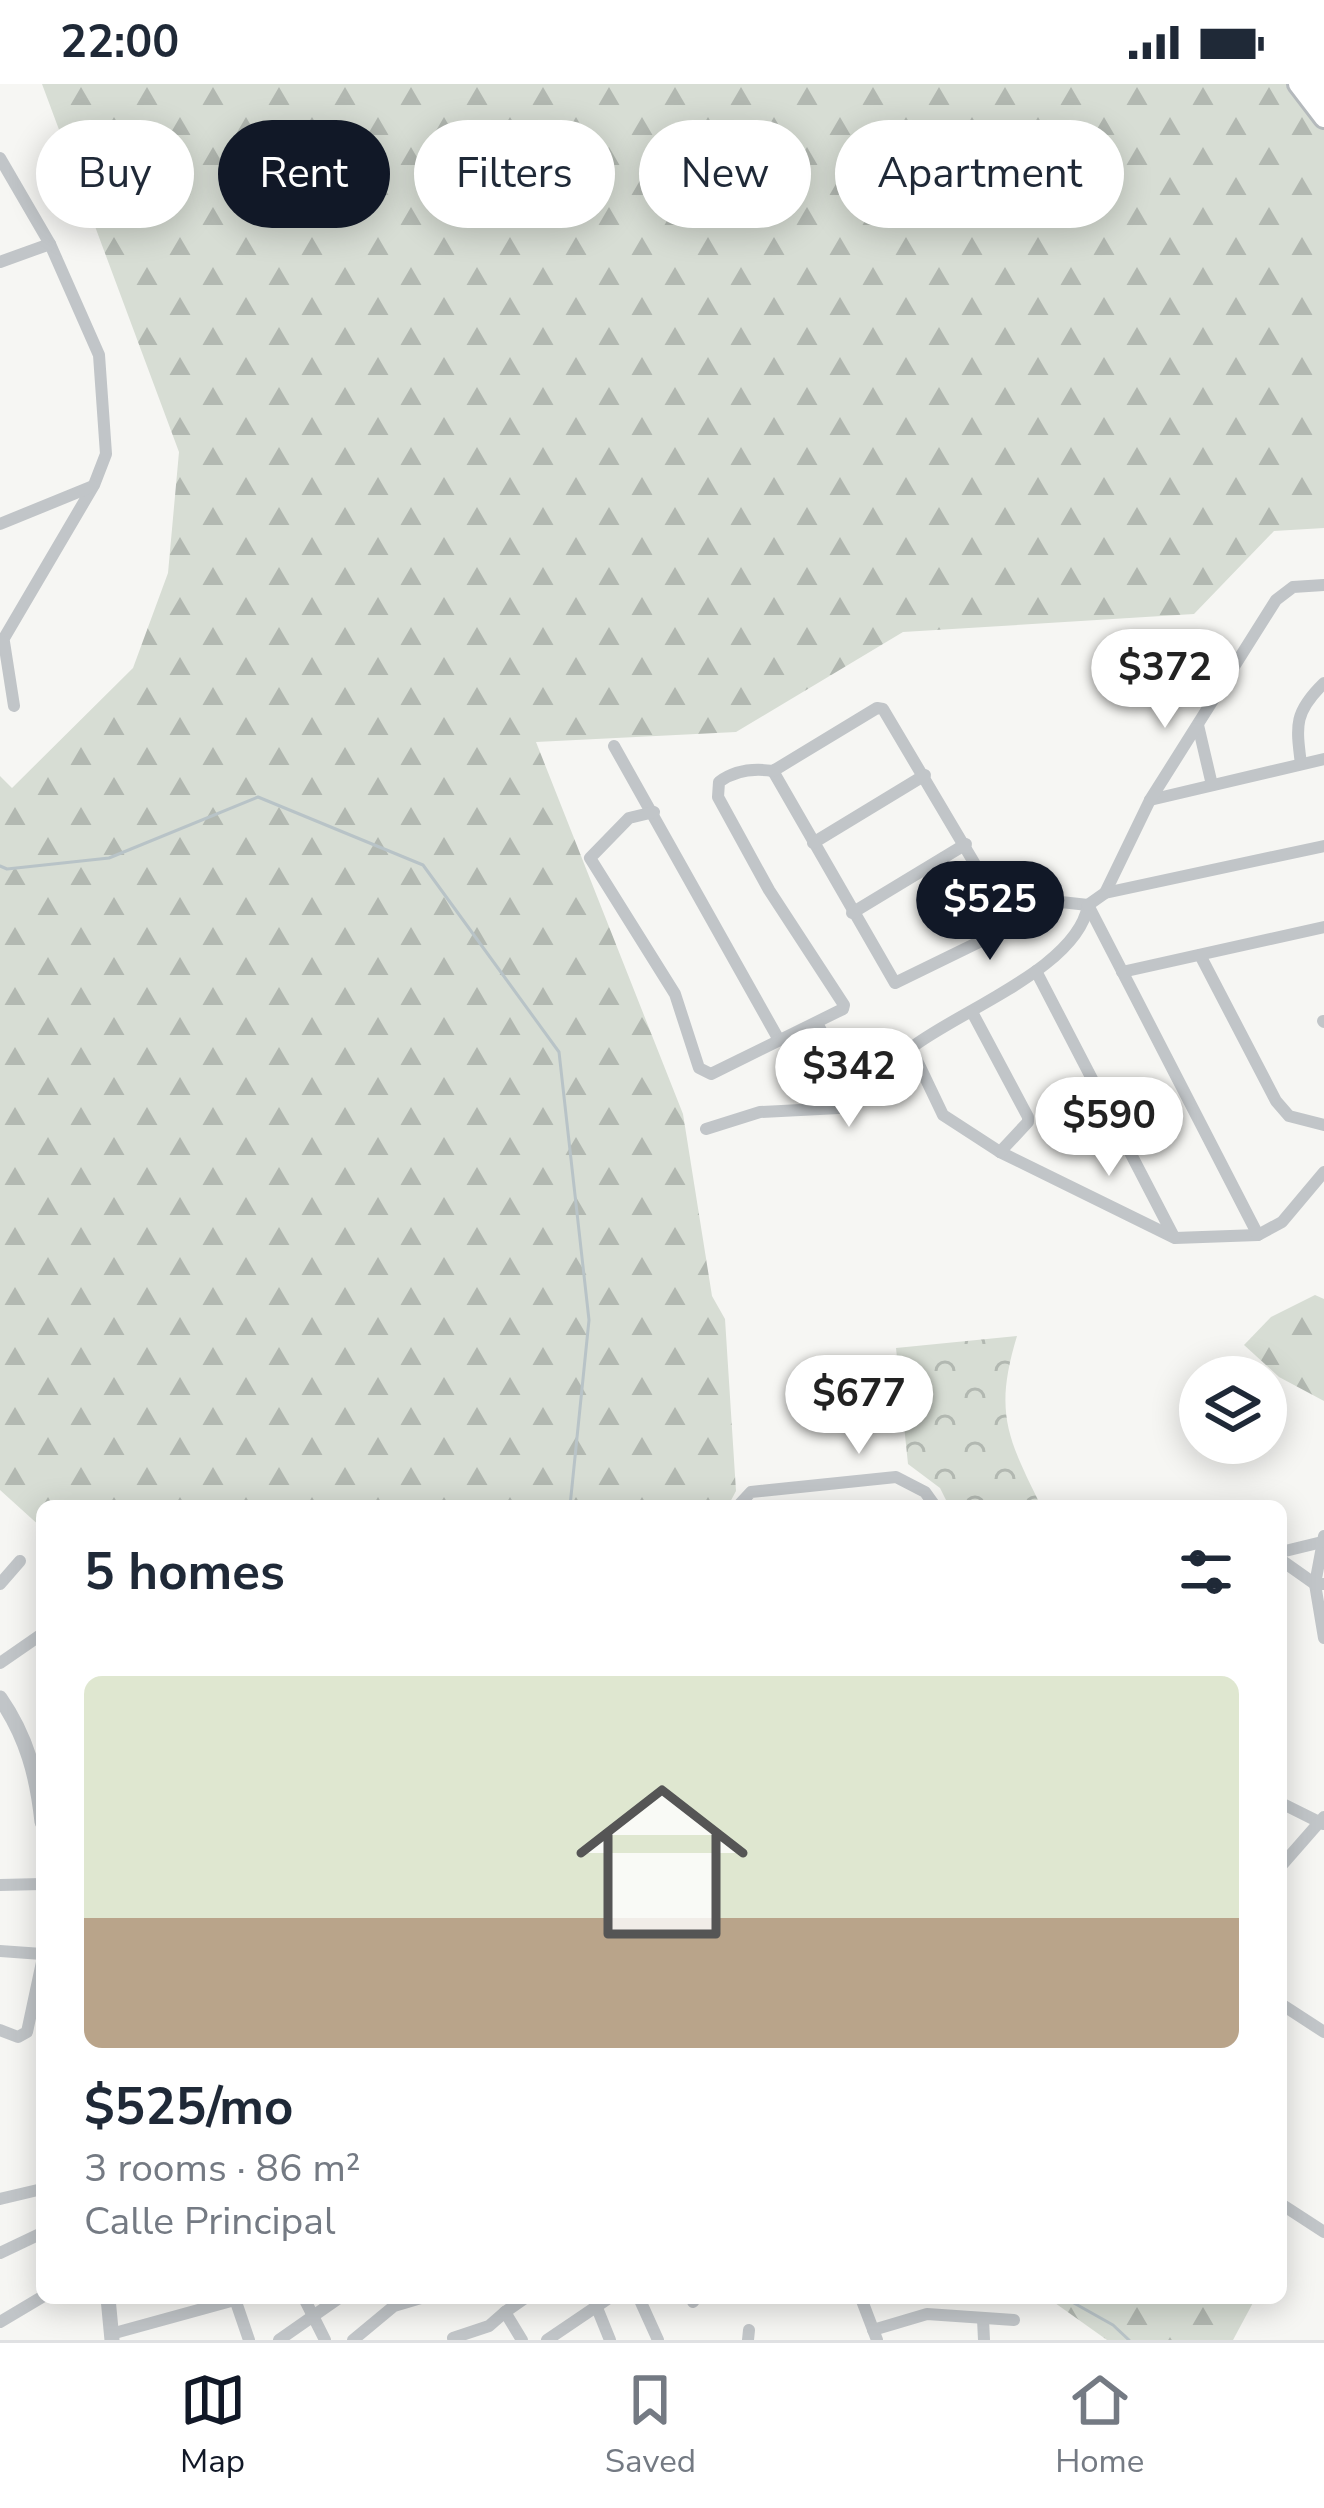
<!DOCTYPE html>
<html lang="en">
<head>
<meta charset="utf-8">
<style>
  body { margin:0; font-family:"Nunito Sans",sans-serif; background:#f6f6f7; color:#1f2937; height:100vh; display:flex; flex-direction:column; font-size:45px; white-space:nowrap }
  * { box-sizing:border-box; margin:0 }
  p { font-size:39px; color:#747a83 }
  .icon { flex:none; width:66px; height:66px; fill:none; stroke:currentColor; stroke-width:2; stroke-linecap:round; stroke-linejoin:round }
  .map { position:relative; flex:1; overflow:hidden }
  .drawer { position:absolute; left:36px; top:1416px; width:1251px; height:804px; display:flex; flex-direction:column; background:#fff; border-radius:18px; box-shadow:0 6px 30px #0003 }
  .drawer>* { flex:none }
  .guide { position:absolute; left:36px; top:36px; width:1254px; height:108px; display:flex; gap:24px }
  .fabs { position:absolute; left:1179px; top:1272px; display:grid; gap:24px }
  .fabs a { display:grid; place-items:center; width:108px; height:108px; border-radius:50%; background:#fff; box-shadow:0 6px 30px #0003; font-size:60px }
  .price { position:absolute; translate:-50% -102px; padding:0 27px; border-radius:42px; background:#fff; color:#222; font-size:39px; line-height:78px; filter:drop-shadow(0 3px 6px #0008) }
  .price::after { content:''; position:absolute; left:50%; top:72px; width:36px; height:27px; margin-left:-18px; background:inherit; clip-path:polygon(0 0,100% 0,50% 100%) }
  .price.selected { background:#111827; color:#fff }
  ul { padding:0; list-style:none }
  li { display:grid; align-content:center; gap:24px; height:636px; padding:0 48px }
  li span { display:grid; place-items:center; height:372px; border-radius:18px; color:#555 }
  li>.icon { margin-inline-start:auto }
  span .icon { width:216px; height:216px; fill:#fffc; stroke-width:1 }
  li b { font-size:51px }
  h2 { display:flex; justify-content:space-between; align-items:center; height:144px; padding:0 48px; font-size:51px }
  .pill { padding:0 42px; border-radius:54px; background:#fff; box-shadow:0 6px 30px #0003; font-size:42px; line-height:108px }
  .pill.selected { background:#111827; color:#fff }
  .status { display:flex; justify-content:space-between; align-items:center; height:84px; padding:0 60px; background:#fff; direction:ltr }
  .status svg { height:33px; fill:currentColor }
  .tabs { display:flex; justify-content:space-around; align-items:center; height:168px; border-top:3px solid #e0e1e3; background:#fff; font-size:33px; color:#747a83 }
  .tabs a { display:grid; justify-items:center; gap:6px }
  .tabs .selected { color:#111827 }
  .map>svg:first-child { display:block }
</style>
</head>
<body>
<div class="status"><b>22:00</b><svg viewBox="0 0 49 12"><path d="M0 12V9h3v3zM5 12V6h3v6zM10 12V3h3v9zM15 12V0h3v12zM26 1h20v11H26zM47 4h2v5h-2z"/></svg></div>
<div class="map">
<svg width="1324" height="2256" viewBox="0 0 1324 2256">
  <defs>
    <pattern id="forest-firs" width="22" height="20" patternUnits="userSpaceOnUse" patternTransform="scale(3)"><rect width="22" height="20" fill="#d7ddd4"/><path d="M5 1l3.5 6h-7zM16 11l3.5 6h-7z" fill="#b2b8b1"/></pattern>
    <pattern id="park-crowns" width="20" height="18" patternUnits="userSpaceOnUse" patternTransform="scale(3)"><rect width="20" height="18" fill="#d7ddd4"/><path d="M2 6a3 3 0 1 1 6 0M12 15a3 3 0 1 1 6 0" fill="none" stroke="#b2b8b1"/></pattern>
  </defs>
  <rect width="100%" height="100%" fill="#f6f6f3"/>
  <!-- forest -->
  <g fill="url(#forest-firs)">
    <path d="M42,0H1302L1324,25V444L1274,447L1194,530L903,548L736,648L536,658L683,1030L712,1212L725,1235L736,1407L728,1422H42V1444L0,1406V692L12,704L133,584L168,489L179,368Z"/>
    <path d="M1315,1211L1324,1215V1317L1279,1293L1244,1261L1271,1233Z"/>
    <path d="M1048,2214H1254L1255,2215L1233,2256H1107Z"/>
  </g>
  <!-- park -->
  <path fill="url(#park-crowns)" d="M1017,1252C994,1328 1007,1353 1041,1422H949L940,1404L908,1380L896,1264Z"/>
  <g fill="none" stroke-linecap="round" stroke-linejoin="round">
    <!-- stream -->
    <g stroke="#b8c3c7" stroke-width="3">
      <path d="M0,782L7,785L109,774L258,713L423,781L559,968L589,1236L570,1422"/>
      <path d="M1065,2214L1113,2241L1129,2256"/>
    </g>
    <defs>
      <g id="primary">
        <path d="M1298,0L1324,34"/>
        <path d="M1316,0L1324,10"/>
      </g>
    </defs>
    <!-- primary casing -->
    <use href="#primary" stroke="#b4b9bc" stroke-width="24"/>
    <!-- minor -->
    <g stroke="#c1c5c8" stroke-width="12">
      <path d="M0,74L50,160L99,271L106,370L94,401L0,561"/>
      <path d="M0,178L50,160"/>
      <path d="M0,440L93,402"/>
      <path d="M4,558L14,622"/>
      <path d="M1198,641L1212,701"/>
      <path d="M614,662L779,956"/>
      <path d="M1301,680C1296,641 1294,628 1324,599"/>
      <path d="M773,687L895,899L1061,818L1088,821"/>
      <path d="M1150,716L1324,675"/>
      <path d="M654,728L629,734L590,774L675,910L699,984L711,990L843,925L844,921L769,806L718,713L719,698C735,686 753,684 773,687L877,624L883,625L1011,841"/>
      <path d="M813,759L925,691"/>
      <path d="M1105,809L1150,716L1276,516L1293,503L1324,501"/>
      <path d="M1088,821C1078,884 958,927 911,964L943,1031L1000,1068L1175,1154L1258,1151L1282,1138L1324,1088"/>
      <path d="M1088,821L1258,1151"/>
      <path d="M1088,821L1105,809L1324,762"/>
      <path d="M852,829L966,760"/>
      <path d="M1200,871L1276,1017L1289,1032L1324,1041"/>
      <path d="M1036,887L1174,1153"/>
      <path d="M1122,888L1324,843"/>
      <path d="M972,928L1028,1033V1038L1000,1068"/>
      <path d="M1323,937L1324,938"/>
      <path d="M706,1045L760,1028L839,1024L851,1013V1002L817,939"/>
      <path d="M738,1422L751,1408L896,1393L925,1408L935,1422"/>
      <path d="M1324,1452L1315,1500L1324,1554"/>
      <path d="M1281,1468L1322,1458"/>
      <path d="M1281,1476L1315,1500H1324"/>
      <path d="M0,1500L20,1477"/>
      <path d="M0,1579L42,1550"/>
      <path d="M1281,1719L1323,1740"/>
      <path d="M1281,1782L1324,1733"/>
      <path d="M0,1801L42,1800"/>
      <path d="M0,1867L42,1870"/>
      <path d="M1281,1920L1324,1948"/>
      <path d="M0,1946L18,1953L27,1948L42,1878"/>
      <path d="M0,2115L42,2105"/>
      <path d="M1281,2120L1324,2148"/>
      <path d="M0,2169L42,2149"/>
      <path d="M304,2214L325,2256"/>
      <path d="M593,2214L610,2256"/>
      <path d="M639,2214L658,2256"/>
      <path d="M861,2214L877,2256"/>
      <path d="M236,2218L249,2256"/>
      <path d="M693,2218L696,2214"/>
      <path d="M983,2235L984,2256"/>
      <path d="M0,2238L42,2213"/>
      <path d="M873,2246L927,2230L1014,2236"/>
      <path d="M111,2250L242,2214"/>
      <path d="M453,2254L489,2242L505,2228"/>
      <path d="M279,2256L339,2214"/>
      <path d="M353,2256L394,2222L421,2214"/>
      <path d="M522,2256L505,2228L525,2214"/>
      <path d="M547,2256L609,2214"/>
      <path d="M748,2256L749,2246"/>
    </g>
    <!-- tertiary -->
    <g stroke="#c1c5c8" stroke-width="15">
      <path d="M0,1614C27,1653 37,1692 42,1738"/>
      <path d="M108,2214L112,2256"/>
    </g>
    <!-- primary -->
    <use href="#primary" stroke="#fff" stroke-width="18"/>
  </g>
</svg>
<div class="fabs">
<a><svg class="icon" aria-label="layers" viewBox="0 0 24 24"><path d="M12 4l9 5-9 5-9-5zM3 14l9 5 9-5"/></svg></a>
</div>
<b class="price" style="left:1165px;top:647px">$372</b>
<b class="price selected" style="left:990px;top:879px">$525</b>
<b class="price" style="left:849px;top:1046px">$342</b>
<b class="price" style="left:1109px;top:1095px">$590</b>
<b class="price" style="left:859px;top:1373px">$677</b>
<div class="guide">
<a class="pill">Buy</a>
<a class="pill selected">Rent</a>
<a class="pill">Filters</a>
<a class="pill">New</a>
<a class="pill">Apartment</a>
</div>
<section class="drawer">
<h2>5 homes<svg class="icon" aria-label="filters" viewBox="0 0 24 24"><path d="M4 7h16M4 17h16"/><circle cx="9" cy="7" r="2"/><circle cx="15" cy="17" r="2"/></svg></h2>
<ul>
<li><span style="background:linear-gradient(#dfe7d0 65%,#b9a48a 0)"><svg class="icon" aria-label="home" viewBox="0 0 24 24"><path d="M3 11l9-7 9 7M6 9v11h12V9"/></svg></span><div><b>$525/mo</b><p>3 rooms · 86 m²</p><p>Calle Principal</p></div></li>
</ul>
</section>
</div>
<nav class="tabs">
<a class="selected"><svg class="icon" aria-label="map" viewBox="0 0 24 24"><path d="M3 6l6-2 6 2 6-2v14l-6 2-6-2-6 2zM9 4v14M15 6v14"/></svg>Map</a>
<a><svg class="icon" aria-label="saved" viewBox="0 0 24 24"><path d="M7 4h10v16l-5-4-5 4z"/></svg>Saved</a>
<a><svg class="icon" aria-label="home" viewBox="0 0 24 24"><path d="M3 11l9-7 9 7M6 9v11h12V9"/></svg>Home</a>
</nav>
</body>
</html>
